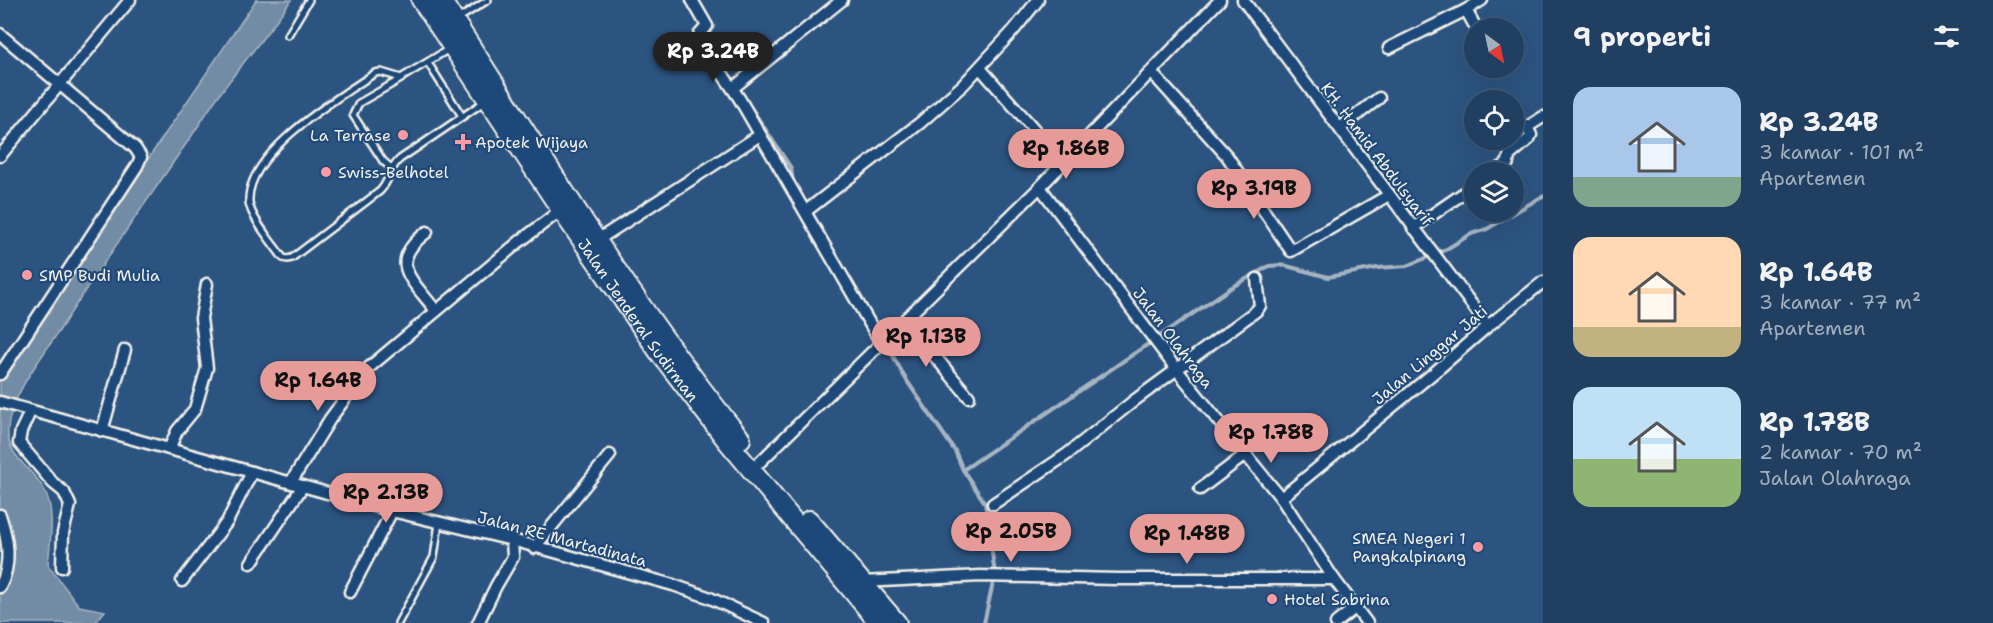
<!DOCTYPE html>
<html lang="id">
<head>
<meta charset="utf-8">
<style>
  body { margin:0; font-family:"Shantell Sans",sans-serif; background:#2d4a6a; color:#f1f3f6; height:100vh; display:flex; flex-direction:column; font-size:22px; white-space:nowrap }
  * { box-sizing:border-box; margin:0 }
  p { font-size:20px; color:#a2afbd }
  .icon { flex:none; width:33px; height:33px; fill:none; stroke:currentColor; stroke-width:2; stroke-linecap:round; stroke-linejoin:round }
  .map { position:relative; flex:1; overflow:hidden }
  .panel { display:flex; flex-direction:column; background:#213f61; width:450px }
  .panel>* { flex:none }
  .needle { width:39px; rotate:147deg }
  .controls { position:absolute; left:1464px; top:18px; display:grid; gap:12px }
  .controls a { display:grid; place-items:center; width:60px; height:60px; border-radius:50%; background:#213f61; box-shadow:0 6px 24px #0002,0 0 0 2px #3e5876; font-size:30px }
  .price { position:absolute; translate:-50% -51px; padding:0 14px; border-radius:21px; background:#e69b98; color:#111; font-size:20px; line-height:39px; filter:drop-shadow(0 2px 3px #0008) }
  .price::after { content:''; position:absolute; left:50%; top:36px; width:18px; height:14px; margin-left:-9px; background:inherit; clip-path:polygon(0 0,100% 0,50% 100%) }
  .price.current { background:#222; color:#fff }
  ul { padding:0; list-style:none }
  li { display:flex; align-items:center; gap:18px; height:150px; padding:0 30px }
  li span { display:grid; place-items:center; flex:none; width:168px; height:120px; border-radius:18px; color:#555 }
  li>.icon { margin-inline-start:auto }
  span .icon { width:72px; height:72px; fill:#fffc; stroke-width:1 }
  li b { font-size:26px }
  h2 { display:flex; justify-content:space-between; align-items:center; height:72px; padding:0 30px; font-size:26px }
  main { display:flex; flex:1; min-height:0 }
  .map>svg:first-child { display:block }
</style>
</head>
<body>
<main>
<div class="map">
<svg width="1543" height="623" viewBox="0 0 1543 623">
  <rect width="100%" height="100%" fill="#2c5481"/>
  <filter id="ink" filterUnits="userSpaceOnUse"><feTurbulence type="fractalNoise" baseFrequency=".0167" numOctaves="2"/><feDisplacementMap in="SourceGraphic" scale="12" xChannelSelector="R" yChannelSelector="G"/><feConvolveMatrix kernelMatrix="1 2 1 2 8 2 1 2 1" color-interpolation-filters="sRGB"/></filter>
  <g filter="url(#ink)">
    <!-- water -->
    <path fill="#738ca6" stroke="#a7b4c0" stroke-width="1.5" d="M256,0H291C267,35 239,67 214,102C203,118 193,135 181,151C141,210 99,268 61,328C43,356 11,394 8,428C5,455 32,468 44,489C56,510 50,541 48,565L79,606L105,611L95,623H0V592L8,536L0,508V377Z"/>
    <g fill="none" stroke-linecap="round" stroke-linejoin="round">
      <!-- stream -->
      <g stroke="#a7b4c0" stroke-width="4">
        <path d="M693,11L727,73"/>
        <path d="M750,106L791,168L793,182"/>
        <path d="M885,342L907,381L955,451L963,470L985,503L995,574L984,623"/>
        <path d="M963,470L1232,287L1269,266L1283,265L1328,277L1377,268L1407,266L1445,250L1471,234L1487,229L1543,196"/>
      </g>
      <defs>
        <g id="service">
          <path d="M456,20L488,0"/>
          <path d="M288,35L309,0"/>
          <path d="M449,49L401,78L381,72L375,73C338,98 246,152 249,202C250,217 274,245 283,258L287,259L292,258L380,191C390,181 389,168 400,159L484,102"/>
          <path d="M428,63L462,116"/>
          <path d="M391,168L383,161L353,115L359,103L401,79"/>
          <path d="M398,623L434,557L439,523"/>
        </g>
        <g id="minor">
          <path d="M692,0L707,26L699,35V40L739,98L881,343"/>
          <path d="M1243,0L1488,326"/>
          <path d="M1466,10L1476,28"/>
          <path d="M0,34L135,148L141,157L137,166L0,374"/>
          <path d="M1389,48L1466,10L1482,0"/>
          <path d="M980,68L1063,162"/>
          <path d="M1151,72L1227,156L1291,251L1389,195"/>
          <path d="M733,88L842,0"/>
          <path d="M1340,128L1379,98"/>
          <path d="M0,156L130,0"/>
          <path d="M1495,172L1508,163L1509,156L1529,139L1531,135L1527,127L1543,117"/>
          <path d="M1040,187L1177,370L1281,498L1334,579L1367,623"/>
          <path d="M806,211L920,123L963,85L1013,31L1038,0"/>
          <path d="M1413,228L1474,186"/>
          <path d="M427,232C386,263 412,279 436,311"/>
          <path d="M596,241L760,135"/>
          <path d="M905,321L969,397"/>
          <path d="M0,402L392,511L512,540L673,585L708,597L764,623"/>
          <path d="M30,412L21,431L19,443L53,483L64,492L70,505L63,533L62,567"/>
          <path d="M102,431L125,350"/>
          <path d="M169,449L177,431L195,409L207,368L201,318L207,284"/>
          <path d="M760,462L1040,187L1220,0"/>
          <path d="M291,482L330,419L366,370L519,242L561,210"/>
          <path d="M1200,489L1245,455"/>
          <path d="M1281,498L1436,371L1488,326L1543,282"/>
          <path d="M993,504L1066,455L1135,400L1256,311L1260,306L1257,279"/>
          <path d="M0,515C8,539 12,564 0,587"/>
          <path d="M534,548L610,455"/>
          <path d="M251,563L303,486"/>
          <path d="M182,581L227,522L252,472"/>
          <path d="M862,582L981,576L1117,579H1334"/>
          <path d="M350,592L392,511"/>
          <path d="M478,623L496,586L513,557L512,540"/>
          <path d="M1336,623L1356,607"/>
        </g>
        <g id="trunk">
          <path id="s1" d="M421,0L561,210L658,351L727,441L879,623"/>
          <path d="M441,0C537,148 630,301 741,439"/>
          <path d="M809,520L897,623"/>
        </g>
      </defs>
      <!-- service casing -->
      <use href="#service" stroke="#f4f1e8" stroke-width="10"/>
      <!-- minor casing -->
      <use href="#minor" stroke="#f4f1e8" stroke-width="15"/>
      <!-- trunk casing -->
      <use href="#trunk" stroke="#f4f1e8" stroke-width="22"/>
      <!-- service -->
      <use href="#service" stroke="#1f4a7a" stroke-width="5"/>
      <!-- minor -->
      <use href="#minor" stroke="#1f4a7a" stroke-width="10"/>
      <!-- trunk -->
      <use href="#trunk" stroke="#1f4a7a" stroke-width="18"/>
    </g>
  </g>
  <!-- markers -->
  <g fill="#ff9aa2" stroke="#1f4a7a" stroke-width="2">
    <circle cx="403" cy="135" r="6"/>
    <path d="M460 133h6v6h6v6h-6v6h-6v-6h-6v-6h6z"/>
    <circle cx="326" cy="172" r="6"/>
    <circle cx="27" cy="275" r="6"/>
    <circle cx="1478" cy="547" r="6"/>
    <circle cx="1272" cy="599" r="6"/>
  </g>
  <g text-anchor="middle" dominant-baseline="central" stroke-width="4.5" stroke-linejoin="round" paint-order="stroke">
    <!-- poi labels -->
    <g font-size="16" fill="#f4f1e8" stroke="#1f4a7a" text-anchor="start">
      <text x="391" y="135" text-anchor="end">La Terrase</text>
      <text x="475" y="142">Apotek Wijaya</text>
      <text x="338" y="172">Swiss-Belhotel</text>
      <text x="39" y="275">SMP Budi Mulia</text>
      <text x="1466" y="538" text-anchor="end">SMEA Negeri 1<tspan x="1466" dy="18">Pangkalpinang</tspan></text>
      <text x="1284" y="599">Hotel Sabrina</text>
    </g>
    <!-- street labels -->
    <g font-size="16" fill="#f4f1e8" stroke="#1f4a7a">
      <text transform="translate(1377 154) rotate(53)">KH. Hamid Abdulsyarif</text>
      <text stroke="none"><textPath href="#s1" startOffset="387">Jalan Jenderal Sudirman</textPath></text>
      <text transform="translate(1173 338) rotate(53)">Jalan Olahraga</text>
      <text transform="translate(1430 355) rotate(-40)">Jalan Linggar Jati</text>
      <text transform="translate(562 539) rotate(15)">Jalan RE Martadinata</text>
    </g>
  </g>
</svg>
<div class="controls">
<a><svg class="needle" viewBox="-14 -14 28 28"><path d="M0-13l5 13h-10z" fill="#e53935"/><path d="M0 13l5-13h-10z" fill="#a2afbd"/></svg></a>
<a><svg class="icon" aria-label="locate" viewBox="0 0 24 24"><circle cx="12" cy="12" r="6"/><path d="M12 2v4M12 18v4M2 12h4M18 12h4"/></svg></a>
<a><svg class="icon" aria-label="layers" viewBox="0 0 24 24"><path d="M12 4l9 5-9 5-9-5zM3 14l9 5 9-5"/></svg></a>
</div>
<b class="price current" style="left:713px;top:83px">Rp 3.24B</b>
<b class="price" style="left:1066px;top:180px">Rp 1.86B</b>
<b class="price" style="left:1254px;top:220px">Rp 3.19B</b>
<b class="price" style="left:926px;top:368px">Rp 1.13B</b>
<b class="price" style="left:318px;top:412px">Rp 1.64B</b>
<b class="price" style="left:1271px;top:464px">Rp 1.78B</b>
<b class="price" style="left:386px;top:524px">Rp 2.13B</b>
<b class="price" style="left:1011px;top:563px">Rp 2.05B</b>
<b class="price" style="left:1187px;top:565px">Rp 1.48B</b>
</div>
<section class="panel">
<h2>9 properti<svg class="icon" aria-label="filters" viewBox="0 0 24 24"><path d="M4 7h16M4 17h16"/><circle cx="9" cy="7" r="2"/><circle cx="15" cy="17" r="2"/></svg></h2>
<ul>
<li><span style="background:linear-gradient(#a9c7e8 75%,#7fa58c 0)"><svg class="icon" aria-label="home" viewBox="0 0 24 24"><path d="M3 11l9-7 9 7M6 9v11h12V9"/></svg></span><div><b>Rp 3.24B</b><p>3 kamar · 101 m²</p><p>Apartemen</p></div></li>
<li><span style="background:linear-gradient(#ffd9b3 75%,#c2b280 0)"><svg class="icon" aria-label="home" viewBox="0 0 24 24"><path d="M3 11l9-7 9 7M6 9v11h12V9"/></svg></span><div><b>Rp 1.64B</b><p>3 kamar · 77 m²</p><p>Apartemen</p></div></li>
<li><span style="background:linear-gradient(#bfe0f5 60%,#8fb573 0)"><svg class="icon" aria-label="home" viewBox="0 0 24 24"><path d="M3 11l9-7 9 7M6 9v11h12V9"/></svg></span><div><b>Rp 1.78B</b><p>2 kamar · 70 m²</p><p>Jalan Olahraga</p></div></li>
</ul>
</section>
</main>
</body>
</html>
